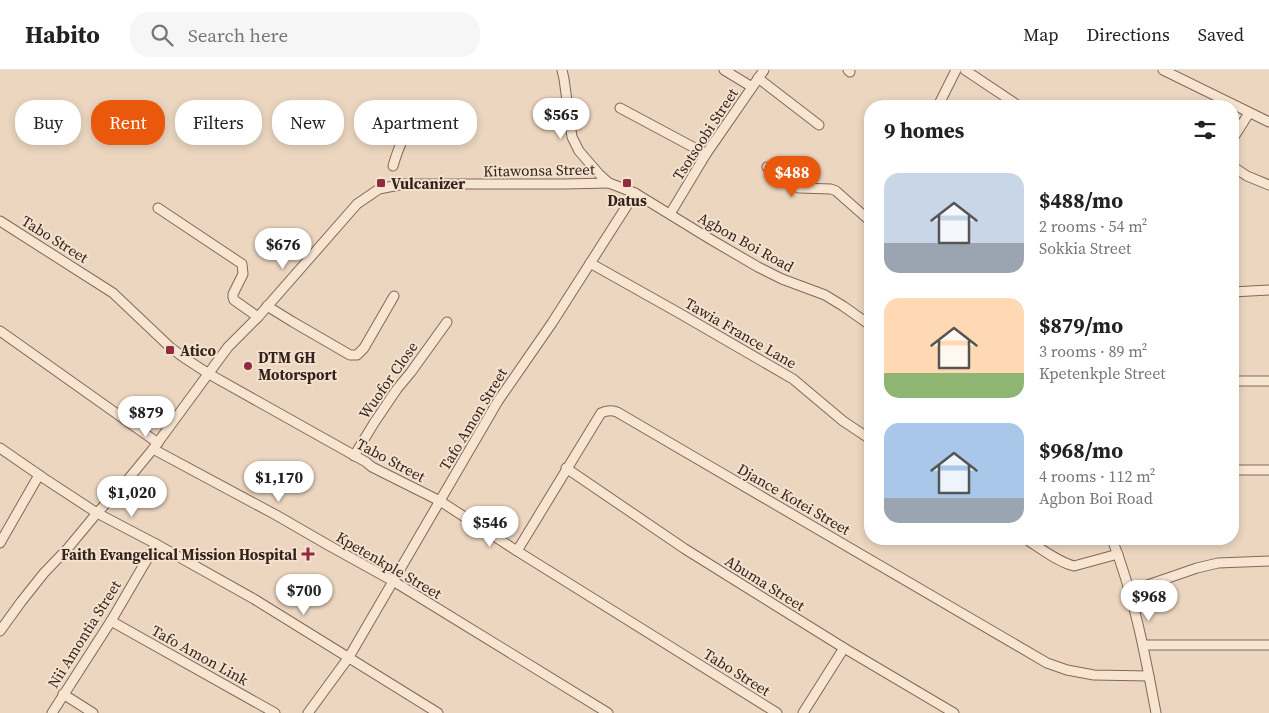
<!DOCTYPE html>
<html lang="en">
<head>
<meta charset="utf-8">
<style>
  body { margin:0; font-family:"Source Serif 4",serif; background:#f6f6f6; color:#222; height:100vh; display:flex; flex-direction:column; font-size:19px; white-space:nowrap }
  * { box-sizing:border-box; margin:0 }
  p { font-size:16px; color:#767676 }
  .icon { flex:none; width:28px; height:28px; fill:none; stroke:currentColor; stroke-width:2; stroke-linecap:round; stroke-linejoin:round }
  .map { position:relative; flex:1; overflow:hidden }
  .details { position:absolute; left:864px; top:30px; width:375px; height:445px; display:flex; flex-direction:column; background:#fff; border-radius:20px; box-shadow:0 2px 8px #0003 }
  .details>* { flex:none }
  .guide { position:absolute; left:15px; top:30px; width:475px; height:45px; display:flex; gap:10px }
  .price { position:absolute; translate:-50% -42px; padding:0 11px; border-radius:18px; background:#fff; color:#222; font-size:16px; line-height:32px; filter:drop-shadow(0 1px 2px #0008) }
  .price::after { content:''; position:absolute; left:50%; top:30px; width:15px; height:11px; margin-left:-8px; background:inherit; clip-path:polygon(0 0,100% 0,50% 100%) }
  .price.selected { background:#ea580c; color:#fff }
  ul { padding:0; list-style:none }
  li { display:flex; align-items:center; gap:15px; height:125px; padding:0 20px }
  li span { display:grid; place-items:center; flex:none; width:140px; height:100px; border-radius:15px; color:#555 }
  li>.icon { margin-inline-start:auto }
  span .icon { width:60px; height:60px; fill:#fffc; stroke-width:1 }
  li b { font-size:21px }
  h2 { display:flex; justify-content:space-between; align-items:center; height:60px; padding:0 20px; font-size:21px }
  .tag { padding:0 18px; border-radius:20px; background:#fff; box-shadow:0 2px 8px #0003; font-size:18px; line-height:45px }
  .tag.selected { background:#ea580c; color:#fff }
  header { display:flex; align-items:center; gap:30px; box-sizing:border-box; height:70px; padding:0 25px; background:#fff; border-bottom:1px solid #e0e0e0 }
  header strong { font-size:24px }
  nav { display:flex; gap:28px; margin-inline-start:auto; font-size:18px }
  .search { width:350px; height:45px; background:#f6f6f6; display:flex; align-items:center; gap:12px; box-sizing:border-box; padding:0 18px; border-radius:20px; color:#767676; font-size:19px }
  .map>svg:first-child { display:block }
</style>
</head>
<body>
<header>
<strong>Habito</strong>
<div class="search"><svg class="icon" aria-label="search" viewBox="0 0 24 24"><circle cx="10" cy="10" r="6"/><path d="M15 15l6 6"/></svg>Search here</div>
<nav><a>Map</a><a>Directions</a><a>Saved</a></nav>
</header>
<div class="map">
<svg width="1269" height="643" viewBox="0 0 1269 643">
  <rect width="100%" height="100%" fill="#ecd6c0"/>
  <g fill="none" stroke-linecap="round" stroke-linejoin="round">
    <defs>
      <g id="minor">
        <path d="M562,0L564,9L572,67L579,81L599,104L609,113L635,123L710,169L758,197L782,209L825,225L843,236L870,255"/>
        <path d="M724,0L752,17"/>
        <path d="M848,0L850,2"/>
        <path d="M965,0L1019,36"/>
        <path d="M1163,0L1269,52"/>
        <path d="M758,8L819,55"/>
        <path d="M938,36L956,0"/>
        <path d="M620,38L706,84"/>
        <path d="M1232,70L1249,43"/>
        <path d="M393,96C396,86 403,62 413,57C422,53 436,55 446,55"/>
        <path d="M1232,96L1247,106L1269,115"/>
        <path d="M767,97L794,116L799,118L831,119L836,121L870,151"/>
        <path d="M158,138L242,194L243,204L233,224V227L234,230L258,247"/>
        <path d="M670,144L706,84L764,0"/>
        <path d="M0,151L113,223L171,278L186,289L209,304L366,392L372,397L440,431L517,481L777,643"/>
        <path d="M590,193L679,243L793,309L843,351L870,369"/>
        <path d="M1232,222L1269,220"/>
        <path d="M267,236L293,252L350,285H357L364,278L394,226"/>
        <path d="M0,261L158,373"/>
        <path d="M1232,311H1269"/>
        <path d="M0,378L45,409L97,443L156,474L254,529L438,643"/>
        <path d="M153,379L276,445L328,475L393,511L608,643"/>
        <path d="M354,386L374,353L397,319L411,302L447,252"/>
        <path d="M566,398L685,479L844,578L954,643"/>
        <path d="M1232,400H1269"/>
        <path d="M1026,469C1040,478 1058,492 1074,496L1118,484"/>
        <path d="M1112,469C1134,525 1145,584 1156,643"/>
        <path d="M0,473L39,405"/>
        <path d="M517,481L601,343C607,340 611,340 617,342L1047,593L1067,600L1094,605L1149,606"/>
        <path d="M1130,521L1197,498L1218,493L1269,491"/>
        <path d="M111,551L275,643"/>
        <path d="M0,561L21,532L44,503L68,478L97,443L125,413L153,379L228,277L258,247L357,134L379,119L404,114H565L609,113"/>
        <path d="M1143,575H1269"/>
        <path d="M63,624L93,643"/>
        <path d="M52,643L111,551L156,474"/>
        <path d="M308,643L349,587L498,331L552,253L635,123"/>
        <path d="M803,643L844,578"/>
      </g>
    </defs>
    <!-- minor casing -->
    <use href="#minor" stroke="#846759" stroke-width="11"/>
    <!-- minor -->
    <use href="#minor" stroke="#f7e5d2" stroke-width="9"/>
  </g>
  <!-- markers -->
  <g fill="#912b40" stroke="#f4e2cf" stroke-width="2">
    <rect x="376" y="108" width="10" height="10" rx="2.5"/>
    <rect x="622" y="108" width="10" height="10" rx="2.5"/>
    <rect x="165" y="275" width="10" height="10" rx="2.5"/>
    <circle cx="248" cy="296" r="5"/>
    <path d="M305.5 476.5h5v5h5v5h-5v5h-5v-5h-5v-5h5z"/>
  </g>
  <g text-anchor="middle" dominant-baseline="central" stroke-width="4" stroke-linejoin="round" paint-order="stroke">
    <!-- street labels -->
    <g font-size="15" fill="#34231d" stroke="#f4e2cf">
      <text transform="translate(705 64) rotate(-57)">Tsotsoobi Street</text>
      <text transform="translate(539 100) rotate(-1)">Kitawonsa Street</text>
      <text transform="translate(55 169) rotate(32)">Tabo Street</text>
      <text transform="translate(746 172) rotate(29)">Agbon Boi Road</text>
      <text transform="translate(741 263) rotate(30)">Tawia France Lane</text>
      <text transform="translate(388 310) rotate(-55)">Wuofor Close</text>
      <text transform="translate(473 349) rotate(-59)">Tafo Amon Street</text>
      <text transform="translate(391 390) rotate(28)">Tabo Street</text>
      <text transform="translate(794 429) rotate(30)">Djance Kotei Street</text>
      <text transform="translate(389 495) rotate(30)">Kpetenkple Street</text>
      <text transform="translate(765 513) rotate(32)">Abuma Street</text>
      <text transform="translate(84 564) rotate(-58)">Nii Amontia Street</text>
      <text transform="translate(200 585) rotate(29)">Tafo Amon Link</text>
      <text transform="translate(737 602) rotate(32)">Tabo Street</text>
    </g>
    <!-- poi labels -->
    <g font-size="15" font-weight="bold" fill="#34231d" stroke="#f4e2cf" text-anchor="start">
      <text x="391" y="113">Vulcanizer</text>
      <text x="627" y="130" text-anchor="middle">Datus</text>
      <text x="180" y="280">Atico</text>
      <text x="258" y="287">DTM GH<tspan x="258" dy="17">Motorsport</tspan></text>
      <text x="297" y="484" text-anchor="end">Faith Evangelical Mission Hospital</text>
    </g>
  </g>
</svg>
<b class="price" style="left:561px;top:70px">$565</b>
<b class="price selected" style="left:792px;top:128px">$488</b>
<b class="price" style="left:283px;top:200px">$676</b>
<b class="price" style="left:146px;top:368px">$879</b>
<b class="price" style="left:279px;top:433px">$1,170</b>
<b class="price" style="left:132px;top:448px">$1,020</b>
<b class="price" style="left:490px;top:478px">$546</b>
<b class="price" style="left:304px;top:546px">$700</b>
<b class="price" style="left:1149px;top:552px">$968</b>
<div class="guide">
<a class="tag">Buy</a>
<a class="tag selected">Rent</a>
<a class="tag">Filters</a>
<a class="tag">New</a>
<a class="tag">Apartment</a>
</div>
<section class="details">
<h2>9 homes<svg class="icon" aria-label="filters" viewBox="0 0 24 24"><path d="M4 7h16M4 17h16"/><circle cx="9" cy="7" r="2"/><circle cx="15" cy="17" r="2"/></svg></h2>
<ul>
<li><span style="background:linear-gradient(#c9d6e8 70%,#9aa5b1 0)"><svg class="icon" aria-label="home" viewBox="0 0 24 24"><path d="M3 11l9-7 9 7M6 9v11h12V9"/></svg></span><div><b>$488/mo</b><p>2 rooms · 54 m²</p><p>Sokkia Street</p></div></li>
<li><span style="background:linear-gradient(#ffd9b3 75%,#8fb573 0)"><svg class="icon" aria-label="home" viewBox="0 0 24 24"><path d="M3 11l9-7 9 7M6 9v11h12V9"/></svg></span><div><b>$879/mo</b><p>3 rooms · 89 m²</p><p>Kpetenkple Street</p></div></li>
<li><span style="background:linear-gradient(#a9c7e8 75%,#9aa5b1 0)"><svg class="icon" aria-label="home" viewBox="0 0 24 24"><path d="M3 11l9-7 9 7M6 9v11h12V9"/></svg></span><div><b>$968/mo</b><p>4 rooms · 112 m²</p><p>Agbon Boi Road</p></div></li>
</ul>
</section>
</div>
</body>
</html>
